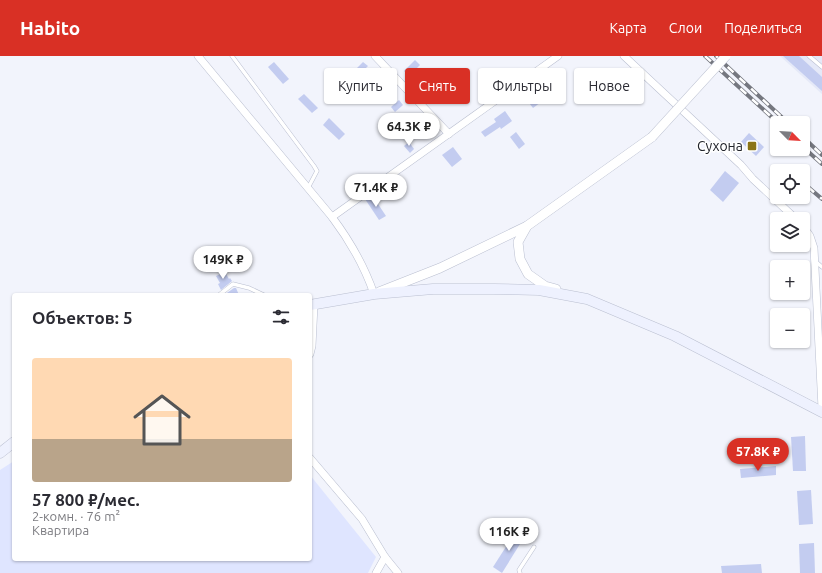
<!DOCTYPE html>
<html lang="ru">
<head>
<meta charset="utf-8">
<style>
  body { margin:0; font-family:Ubuntu,sans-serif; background:#f2f2f3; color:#2b2b33; height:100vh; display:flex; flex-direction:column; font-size:15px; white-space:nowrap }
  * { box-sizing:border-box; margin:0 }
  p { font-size:13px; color:#7c7c81 }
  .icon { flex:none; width:22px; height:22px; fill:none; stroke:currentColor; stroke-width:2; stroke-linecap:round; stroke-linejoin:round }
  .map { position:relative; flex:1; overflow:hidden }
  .drawer { position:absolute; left:12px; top:237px; width:300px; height:268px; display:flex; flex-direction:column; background:#fff; border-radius:4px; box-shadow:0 1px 3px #0004 }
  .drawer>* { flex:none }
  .hud { position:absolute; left:324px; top:12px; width:380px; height:36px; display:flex; gap:8px }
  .needle { width:26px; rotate:114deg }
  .buttons { position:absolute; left:770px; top:60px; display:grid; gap:8px }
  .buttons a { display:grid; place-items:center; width:40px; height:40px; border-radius:4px; background:#fff; box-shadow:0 1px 3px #0004; font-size:20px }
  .price { position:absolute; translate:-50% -34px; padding:0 9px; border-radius:14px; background:#fff; color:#222; font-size:13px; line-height:26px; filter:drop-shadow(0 1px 2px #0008) }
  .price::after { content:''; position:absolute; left:50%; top:24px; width:12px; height:9px; margin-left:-6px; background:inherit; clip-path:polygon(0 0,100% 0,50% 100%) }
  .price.current { background:#d93025; color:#fff }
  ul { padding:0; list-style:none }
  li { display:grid; align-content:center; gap:8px; height:212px; padding:0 20px }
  li span { display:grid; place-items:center; height:124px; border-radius:4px; color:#555 }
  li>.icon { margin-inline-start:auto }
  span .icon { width:72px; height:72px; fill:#fffc; stroke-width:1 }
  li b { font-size:17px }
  h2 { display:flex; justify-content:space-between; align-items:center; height:48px; padding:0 20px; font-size:17px }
  .tag { padding:0 14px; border-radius:4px; background:#fff; box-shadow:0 1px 3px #0004; font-size:14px; line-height:36px }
  .tag.current { background:#d93025; color:#fff }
  header { display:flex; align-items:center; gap:24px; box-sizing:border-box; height:56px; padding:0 20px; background:#d93025; color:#fff }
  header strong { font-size:19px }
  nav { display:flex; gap:22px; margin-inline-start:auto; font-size:14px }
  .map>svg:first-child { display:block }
</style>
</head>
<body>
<header>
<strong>Habito</strong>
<nav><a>Карта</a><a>Слои</a><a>Поделиться</a></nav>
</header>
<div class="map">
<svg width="822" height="517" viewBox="0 0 822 517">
  <rect width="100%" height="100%" fill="#f2f4fc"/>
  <!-- built -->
  <path fill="#e5e9f8" d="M780,0H822V38Z"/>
  <!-- green -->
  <path fill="#dfe5ff" d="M14,405V503H310V419L376,501L368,517H0V414Z"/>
  <!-- building -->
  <g fill="#c3ccf0">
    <path d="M783,0H799L822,21V35Z"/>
    <path d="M415,4L420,9L409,20L404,15Z"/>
    <path d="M274,6L289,23L283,28L268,11Z"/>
    <path d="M363,6L368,10L360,18L355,14Z"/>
    <path d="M381,24L385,28L377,36L373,32Z"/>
    <path d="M541,32L548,41L533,52L526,43Z"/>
    <path d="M304,38L318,52L312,57L298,43Z"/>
    <path d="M399,44L403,49L395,56L391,51Z"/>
    <path d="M505,55L512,65L501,73L500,71L485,81L481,76L496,66L494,63Z"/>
    <path d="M329,62L345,78L339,84L323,69Z"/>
    <path d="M419,64L430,75L423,82L412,71Z"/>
    <path d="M516,76L525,88L519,93L510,81Z"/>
    <path d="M749,77L764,91L756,100L741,86Z"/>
    <path d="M409,86L414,93L410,97L404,90Z"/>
    <path d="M453,91L462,103L452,111L442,99Z"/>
    <path d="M725,115L739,127L723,146L710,134Z"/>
    <path d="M372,139L386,160L379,164L365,143Z"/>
    <path d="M225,216L229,223L230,222L232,225L221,234L218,228L220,227L216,220Z"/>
    <path d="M234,232H236L239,239H224Z"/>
    <path d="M805,380L806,415H793L791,381Z"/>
    <path d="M776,410V419L741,422L740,413Z"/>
    <path d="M811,434L813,468L799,469L797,435Z"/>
    <path d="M516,475L525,480L502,517L493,511Z"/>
    <path d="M814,487L815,517H800L799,488Z"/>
    <path d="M761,508L762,517H722L721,510Z"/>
  </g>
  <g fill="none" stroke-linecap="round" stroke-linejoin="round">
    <defs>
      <g id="service">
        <path d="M232,0L314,110L317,115L308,132"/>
        <path d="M809,0L822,11"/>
        <path d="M815,205L822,211"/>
        <path d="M219,239L233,228L249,232L264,239"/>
        <path d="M520,517L519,514L534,491"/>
      </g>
      <g id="minor">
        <path d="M198,0L332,161C350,185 364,209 374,238"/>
        <path d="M375,0L449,78"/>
        <path d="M624,0L741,109L753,123L796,163"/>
        <path d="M332,161L558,0"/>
        <path d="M803,170L810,180L814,192L822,352"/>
        <path d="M310,298L312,290L314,249"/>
        <path d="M310,402L362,463L385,501L398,517"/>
        <path d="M376,517L385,501"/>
      </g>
      <g id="tertiary">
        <path d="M527,170L518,186L520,203L528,218L545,230L556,233"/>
        <path d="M379,236L440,212L527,170L652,81"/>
      </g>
      <g id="secondary">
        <path d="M310,249L374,238L433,233H494L539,234L587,243L675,280L822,356"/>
        <path d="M0,397L14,386"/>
      </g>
    </defs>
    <!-- service casing -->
    <use href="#service" stroke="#babfd0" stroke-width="4.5"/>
    <!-- minor casing -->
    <use href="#minor" stroke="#babfd0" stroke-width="8"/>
    <!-- tertiary casing -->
    <use href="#tertiary" stroke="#babfd0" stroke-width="10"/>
    <!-- secondary casing -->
    <use href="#secondary" stroke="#babfd0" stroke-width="11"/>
    <!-- service -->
    <use href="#service" stroke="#fff" stroke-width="3.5"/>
    <!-- minor -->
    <use href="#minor" stroke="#fff" stroke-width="7"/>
    <!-- tertiary -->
    <use href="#tertiary" stroke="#fff" stroke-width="9"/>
    <!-- secondary -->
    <use href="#secondary" stroke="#eef1fe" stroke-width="10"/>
    <defs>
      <g id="rail">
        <path d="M705,0L778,67"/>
        <path d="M716,0L788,67"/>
        <path d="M803,81L822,99"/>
        <path d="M803,91L822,108"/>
        <path d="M808,131L822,143"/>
      </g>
    </defs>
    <!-- rail casing -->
    <use href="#rail" stroke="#75777f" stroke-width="4"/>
    <!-- rail -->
    <use href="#rail" stroke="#fff" stroke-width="2.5" stroke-dasharray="8" stroke-linecap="butt"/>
    <defs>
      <path id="tertiary-bridge" d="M652,81L726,0"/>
    </defs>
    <!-- tertiary-bridge casing -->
    <use href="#tertiary-bridge" stroke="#babfd0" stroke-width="10" stroke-linecap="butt"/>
    <!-- tertiary-bridge -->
    <use href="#tertiary-bridge" stroke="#fff" stroke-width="9"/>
  </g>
  <!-- markers -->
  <rect fill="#8a7417" stroke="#fff" stroke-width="1.5" x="747" y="85" width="10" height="10" rx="2"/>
  <g text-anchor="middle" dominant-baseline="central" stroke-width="3" stroke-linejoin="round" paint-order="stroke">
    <!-- poi labels -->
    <g font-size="14" fill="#22242b" stroke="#fff" text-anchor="end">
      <text x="743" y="90">Сухона</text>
    </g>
  </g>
</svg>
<div class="buttons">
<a><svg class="needle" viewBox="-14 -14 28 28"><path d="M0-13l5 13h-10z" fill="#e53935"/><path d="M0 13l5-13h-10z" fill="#7c7c81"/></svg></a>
<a><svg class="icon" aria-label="locate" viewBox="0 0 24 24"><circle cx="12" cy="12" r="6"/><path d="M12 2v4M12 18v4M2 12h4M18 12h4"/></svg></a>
<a><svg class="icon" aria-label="layers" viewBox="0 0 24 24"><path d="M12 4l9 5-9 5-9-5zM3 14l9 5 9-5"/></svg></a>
<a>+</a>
<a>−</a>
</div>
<b class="price" style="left:409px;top:91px">64.3K ₽</b>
<b class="price" style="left:376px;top:152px">71.4K ₽</b>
<b class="price" style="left:223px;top:224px">149K ₽</b>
<b class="price current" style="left:758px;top:416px">57.8K ₽</b>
<b class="price" style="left:509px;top:496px">116K ₽</b>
<div class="hud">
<a class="tag">Купить</a>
<a class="tag current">Снять</a>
<a class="tag">Фильтры</a>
<a class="tag">Новое</a>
</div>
<section class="drawer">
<h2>Объектов: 5<svg class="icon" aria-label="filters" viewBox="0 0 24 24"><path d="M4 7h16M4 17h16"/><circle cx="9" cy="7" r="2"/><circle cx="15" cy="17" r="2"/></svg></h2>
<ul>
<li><span style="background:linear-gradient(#ffd9b3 65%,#b9a48a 0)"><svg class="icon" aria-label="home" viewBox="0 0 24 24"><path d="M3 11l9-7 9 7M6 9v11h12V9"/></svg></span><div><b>57 800 ₽/мес.</b><p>2-комн. · 76 m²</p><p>Квартира</p></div></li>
</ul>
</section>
</div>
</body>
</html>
